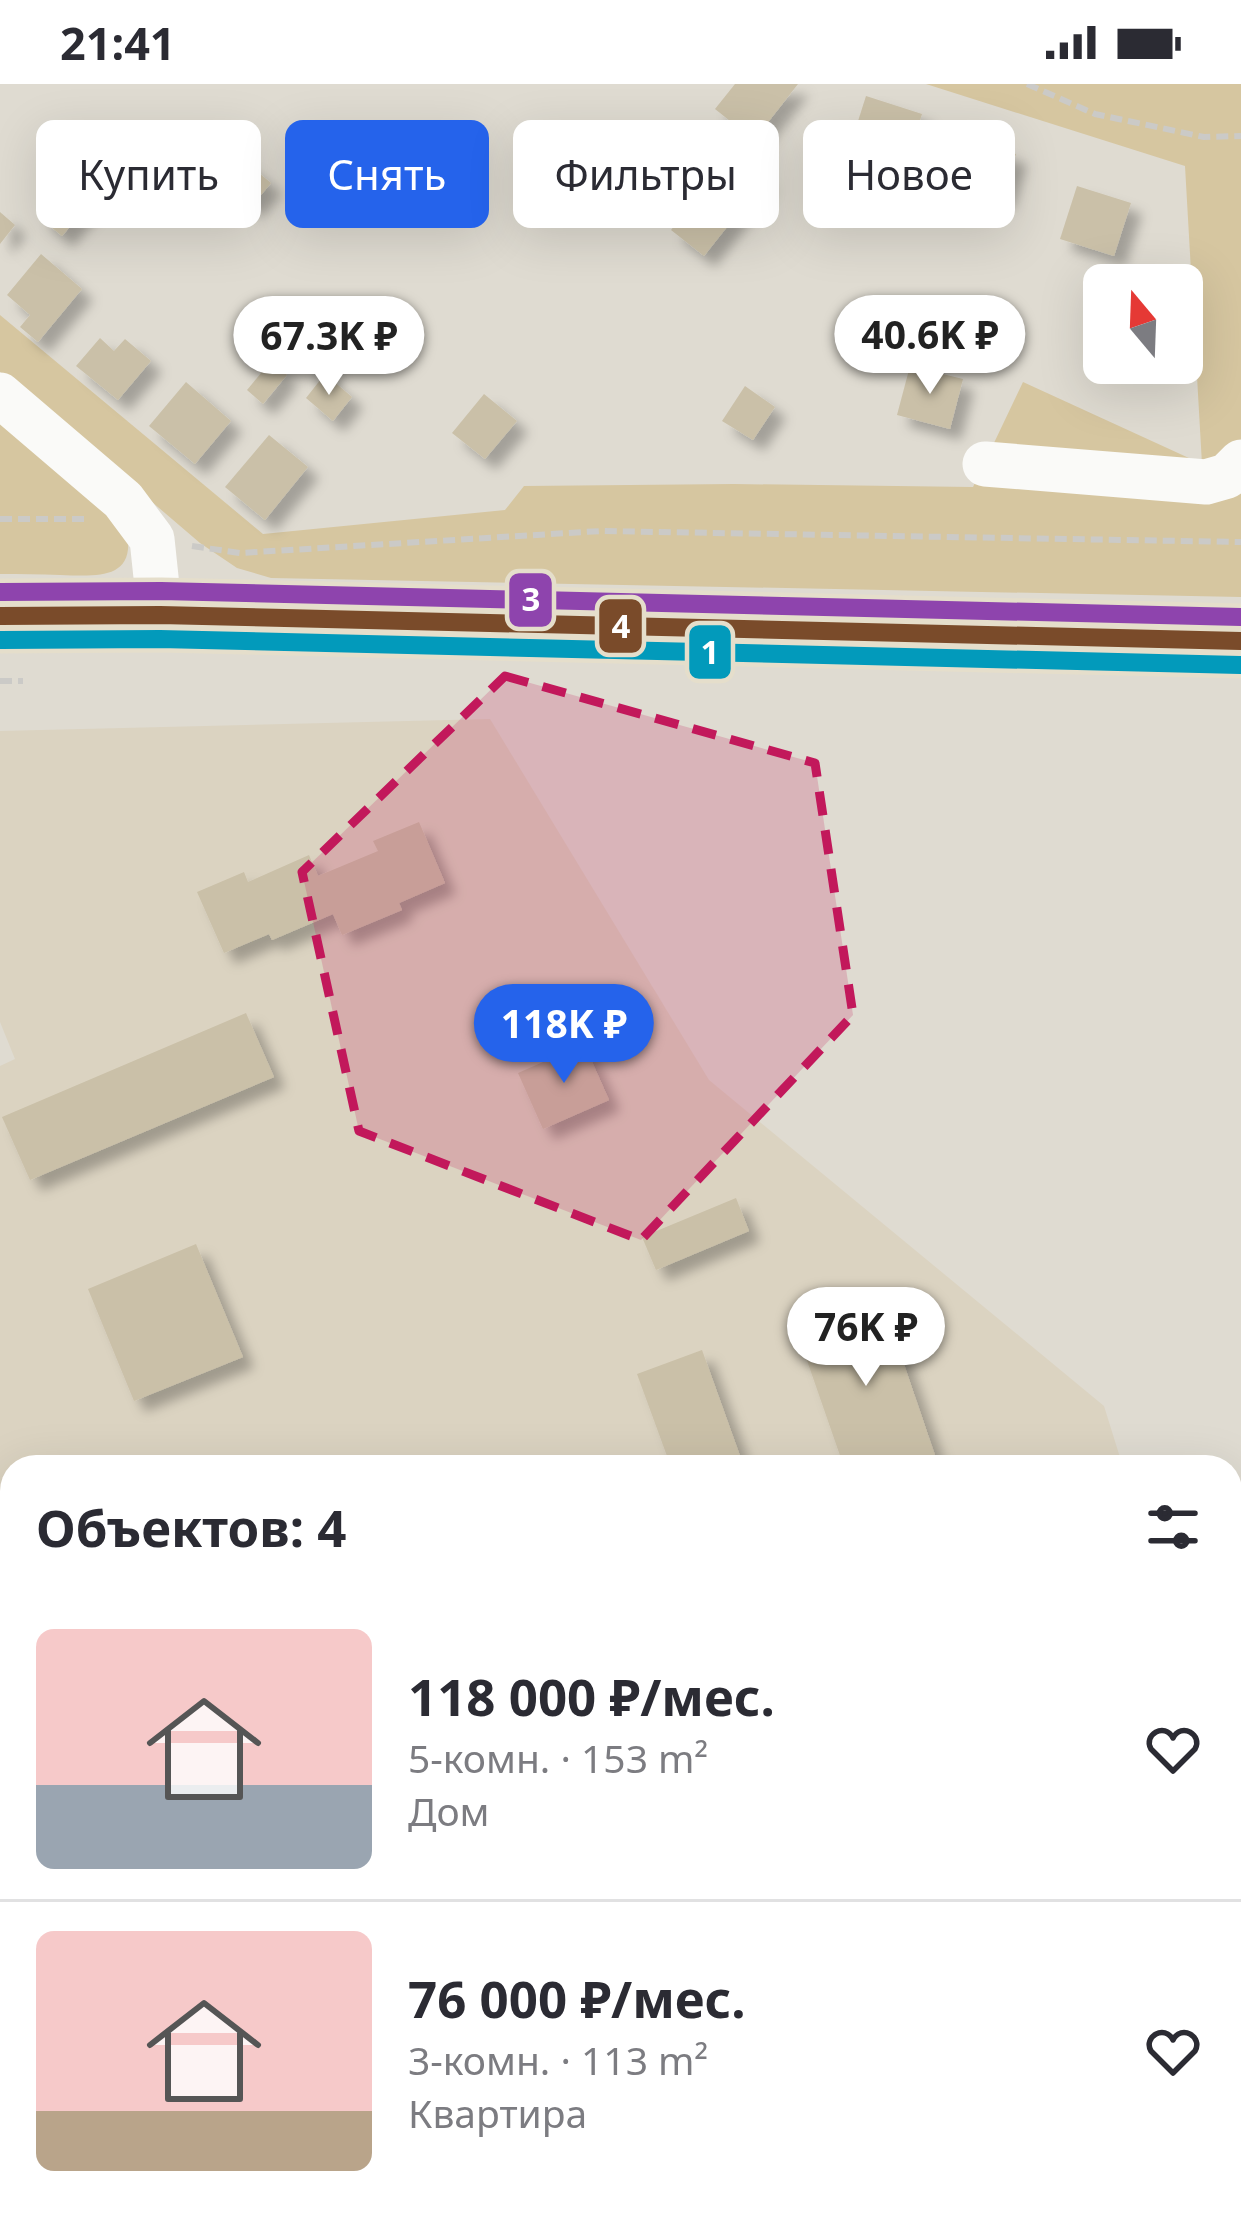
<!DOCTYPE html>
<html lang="ru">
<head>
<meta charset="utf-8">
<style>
  body { margin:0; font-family:"Noto Sans",sans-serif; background:#f7f7f7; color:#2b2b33; height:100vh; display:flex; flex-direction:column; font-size:45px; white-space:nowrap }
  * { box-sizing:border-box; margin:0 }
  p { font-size:39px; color:#7c7c81 }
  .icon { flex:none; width:66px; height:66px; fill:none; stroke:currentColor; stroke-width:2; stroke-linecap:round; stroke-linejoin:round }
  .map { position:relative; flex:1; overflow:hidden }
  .panel { position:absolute; left:0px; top:1371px; width:1242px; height:771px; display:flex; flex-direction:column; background:#fff; border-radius:36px 36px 0 0; box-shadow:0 12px 48px #0002 }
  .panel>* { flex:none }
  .hud { position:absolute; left:36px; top:36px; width:1170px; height:108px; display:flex; gap:24px }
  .needle { width:78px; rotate:341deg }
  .controls { position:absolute; left:1083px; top:180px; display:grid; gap:24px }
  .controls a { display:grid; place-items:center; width:120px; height:120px; border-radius:18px; background:#fff; box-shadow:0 12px 48px #0002; font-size:60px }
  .price { position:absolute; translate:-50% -102px; padding:0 27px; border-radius:42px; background:#fff; color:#222; font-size:39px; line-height:78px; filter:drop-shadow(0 3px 6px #0008) }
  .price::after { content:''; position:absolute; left:50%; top:72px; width:36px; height:27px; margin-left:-18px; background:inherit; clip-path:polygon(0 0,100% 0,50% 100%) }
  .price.active { background:#2563eb; color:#fff }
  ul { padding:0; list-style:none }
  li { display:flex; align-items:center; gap:36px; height:300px; padding:0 36px }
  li+li { border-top:3px solid #e1e1e2 }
  li span { display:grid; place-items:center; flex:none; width:336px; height:240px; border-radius:18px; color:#555 }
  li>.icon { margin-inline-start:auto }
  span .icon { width:144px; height:144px; fill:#fffc; stroke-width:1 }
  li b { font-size:51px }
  h2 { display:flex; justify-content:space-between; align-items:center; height:144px; padding:0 36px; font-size:51px }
  .tag { padding:0 42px; border-radius:18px; background:#fff; box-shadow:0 12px 48px #0002; font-size:42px; line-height:108px }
  .tag.active { background:#2563eb; color:#fff }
  .status { display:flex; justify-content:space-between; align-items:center; height:84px; padding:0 60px; background:#fff; direction:ltr }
  .status svg { height:33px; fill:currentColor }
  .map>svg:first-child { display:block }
</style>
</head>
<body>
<div class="status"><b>21:41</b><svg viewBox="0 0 49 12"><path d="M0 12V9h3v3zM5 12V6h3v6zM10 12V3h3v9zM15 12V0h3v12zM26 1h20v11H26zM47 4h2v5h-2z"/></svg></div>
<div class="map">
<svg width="1241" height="2141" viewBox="0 0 1241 2141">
  <defs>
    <filter id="shadow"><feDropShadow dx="11" dy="11" stdDeviation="6" flood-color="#0004"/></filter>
  </defs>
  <rect width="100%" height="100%" fill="#dfdbd1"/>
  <!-- built -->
  <path fill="#dbd3c1" d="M490,635L709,996L1104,1322L1123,1383H12V2130H1230V1436L1241,1431V2141H0V982L15,975L0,938V647Z"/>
  <!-- green -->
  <g fill="#d6c6a0">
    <path d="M926,0H1241V513L271,494L237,484L200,459L0,288V231L263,450L505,426L524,402L734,400L973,403L1023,298L1202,380L1185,82Z"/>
    <path d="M0,333L127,448C136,497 95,492 60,491C40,490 20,490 0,490Z"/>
    <path d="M505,2130H826L831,2141H502Z"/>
  </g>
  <!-- building -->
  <g fill="#cac0a8" filter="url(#shadow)">
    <path d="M735,0H798L754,56L715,25Z"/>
    <path d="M866,12L922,30L902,93L846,75Z"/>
    <path d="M961,52L1016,70L1002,115L947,97Z"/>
    <path d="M243,76L271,99L251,123L223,99Z"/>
    <path d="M746,81L765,95L704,172L671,146L698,112L713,124Z"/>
    <path d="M67,97L92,117L62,152L38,132Z"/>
    <path d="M1077,102L1131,119L1114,172L1060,155Z"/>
    <path d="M0,128L15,141L0,160Z"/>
    <path d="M41,170L82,205L38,258L20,243L30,231L7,211Z"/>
    <path d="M100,254L114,267L125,255L151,277L118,316L76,282Z"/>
    <path d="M271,277L287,291L263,320L247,306Z"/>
    <path d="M910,282L963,295L950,345L897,331Z"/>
    <path d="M325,290L352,313L333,337L306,314Z"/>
    <path d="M186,298L231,337L195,380L149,342Z"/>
    <path d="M745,302L775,323L753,356L722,337Z"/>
    <path d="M484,310L517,337L485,375L452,349Z"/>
    <path d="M269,351L308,383L265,436L225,403Z"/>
    <path d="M419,738L445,799L399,819L402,826L342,851L333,830L272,856L269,850L224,869L197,808L244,788L248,798L309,771L318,792L378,767L373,757Z"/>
    <path d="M246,929L274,993L30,1096L2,1033Z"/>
    <path d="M584,960L609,1016L543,1045L518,989Z"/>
    <path d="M736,1114L749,1147L656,1186L642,1153Z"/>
    <path d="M196,1160L243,1273L134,1317L88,1205Z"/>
    <path d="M881,1213L939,1383H844L795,1242Z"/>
    <path d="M702,1266L744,1383H671L637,1290Z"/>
    <path d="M1230,1856L1241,1886V2011L1230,2015Z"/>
  </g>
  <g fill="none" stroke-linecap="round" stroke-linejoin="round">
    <!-- path -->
    <g stroke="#cbcac7" stroke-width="6" stroke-dasharray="12 6" stroke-linecap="butt">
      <path d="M1027,0L1095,30L1204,53L1241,52"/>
      <path d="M0,435H86"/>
      <path d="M192,462L240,469L601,447L1241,458"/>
      <path d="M0,597H23"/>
    </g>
    <!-- minor -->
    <g stroke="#fafaf8" stroke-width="45">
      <path d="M0,311L123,416L152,455L160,531"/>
      <path d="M985,380L1206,398L1227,392L1241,378"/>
    </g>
    <!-- major -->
    <path stroke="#fafaf8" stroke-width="57" d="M0,532L160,531L1241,557"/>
    <defs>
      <path id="bus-1" d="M0,532L160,531L1241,557"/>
      <path id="bus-2" d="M0,556L160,555L1240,581"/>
      <path id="bus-3" d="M0,508L161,507L1241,533"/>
    </defs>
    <!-- bus-1 casing -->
    <use href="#bus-1" stroke="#e5decb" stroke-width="27"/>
    <!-- bus-2 casing -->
    <use href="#bus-2" stroke="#e5decb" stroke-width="27"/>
    <!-- bus-3 casing -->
    <use href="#bus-3" stroke="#e5decb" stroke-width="27"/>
    <!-- bus-1 -->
    <use href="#bus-1" stroke="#7a4b2a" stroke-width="18"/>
    <!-- bus-2 -->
    <use href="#bus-2" stroke="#029abb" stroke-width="18"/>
    <!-- bus-3 -->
    <use href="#bus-3" stroke="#8e44ad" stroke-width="18"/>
  </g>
  <!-- marked area -->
  <path fill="#c2185b" fill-opacity="0.2" stroke="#c2185b" stroke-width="9" stroke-dasharray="24 15" stroke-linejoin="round" d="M505,592L815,679L853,931L641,1156L359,1047L302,788Z"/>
  <g stroke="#e5decb" stroke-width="4.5">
    <rect x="507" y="487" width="47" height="58" rx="12" fill="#8e44ad"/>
    <rect x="597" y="513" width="47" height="58" rx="12" fill="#7a4b2a"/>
    <rect x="687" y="539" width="46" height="58" rx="12" fill="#029abb"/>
  </g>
  <g font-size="33" text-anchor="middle" font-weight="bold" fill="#fff">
    <text x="531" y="527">3</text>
    <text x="621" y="554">4</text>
    <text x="710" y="580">1</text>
  </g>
</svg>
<div class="controls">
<a><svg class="needle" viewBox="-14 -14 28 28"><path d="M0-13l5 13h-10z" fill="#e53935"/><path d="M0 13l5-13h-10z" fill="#7c7c81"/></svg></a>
</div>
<b class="price" style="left:930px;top:313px">40.6K ₽</b>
<b class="price" style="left:329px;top:314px">67.3K ₽</b>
<b class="price active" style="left:564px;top:1002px">118K ₽</b>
<b class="price" style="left:866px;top:1305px">76K ₽</b>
<div class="hud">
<a class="tag">Купить</a>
<a class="tag active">Снять</a>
<a class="tag">Фильтры</a>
<a class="tag">Новое</a>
</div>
<section class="panel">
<h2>Объектов: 4<svg class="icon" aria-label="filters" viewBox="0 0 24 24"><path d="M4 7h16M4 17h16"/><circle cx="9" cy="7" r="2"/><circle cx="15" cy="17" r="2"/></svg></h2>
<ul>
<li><span style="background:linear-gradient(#f6c9c9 65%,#9aa5b1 0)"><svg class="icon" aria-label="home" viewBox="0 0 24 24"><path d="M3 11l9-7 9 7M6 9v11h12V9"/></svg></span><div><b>118 000 ₽/мес.</b><p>5-комн. · 153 m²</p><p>Дом</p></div><svg class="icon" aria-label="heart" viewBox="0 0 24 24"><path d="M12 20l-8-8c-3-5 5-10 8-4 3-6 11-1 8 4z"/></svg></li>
<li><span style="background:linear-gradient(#f6c9c9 75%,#b9a48a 0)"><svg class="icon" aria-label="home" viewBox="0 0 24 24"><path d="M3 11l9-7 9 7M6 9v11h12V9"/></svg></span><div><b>76 000 ₽/мес.</b><p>3-комн. · 113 m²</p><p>Квартира</p></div><svg class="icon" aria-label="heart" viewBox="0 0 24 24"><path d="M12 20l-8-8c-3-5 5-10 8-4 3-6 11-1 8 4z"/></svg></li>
</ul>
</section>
</div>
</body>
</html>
